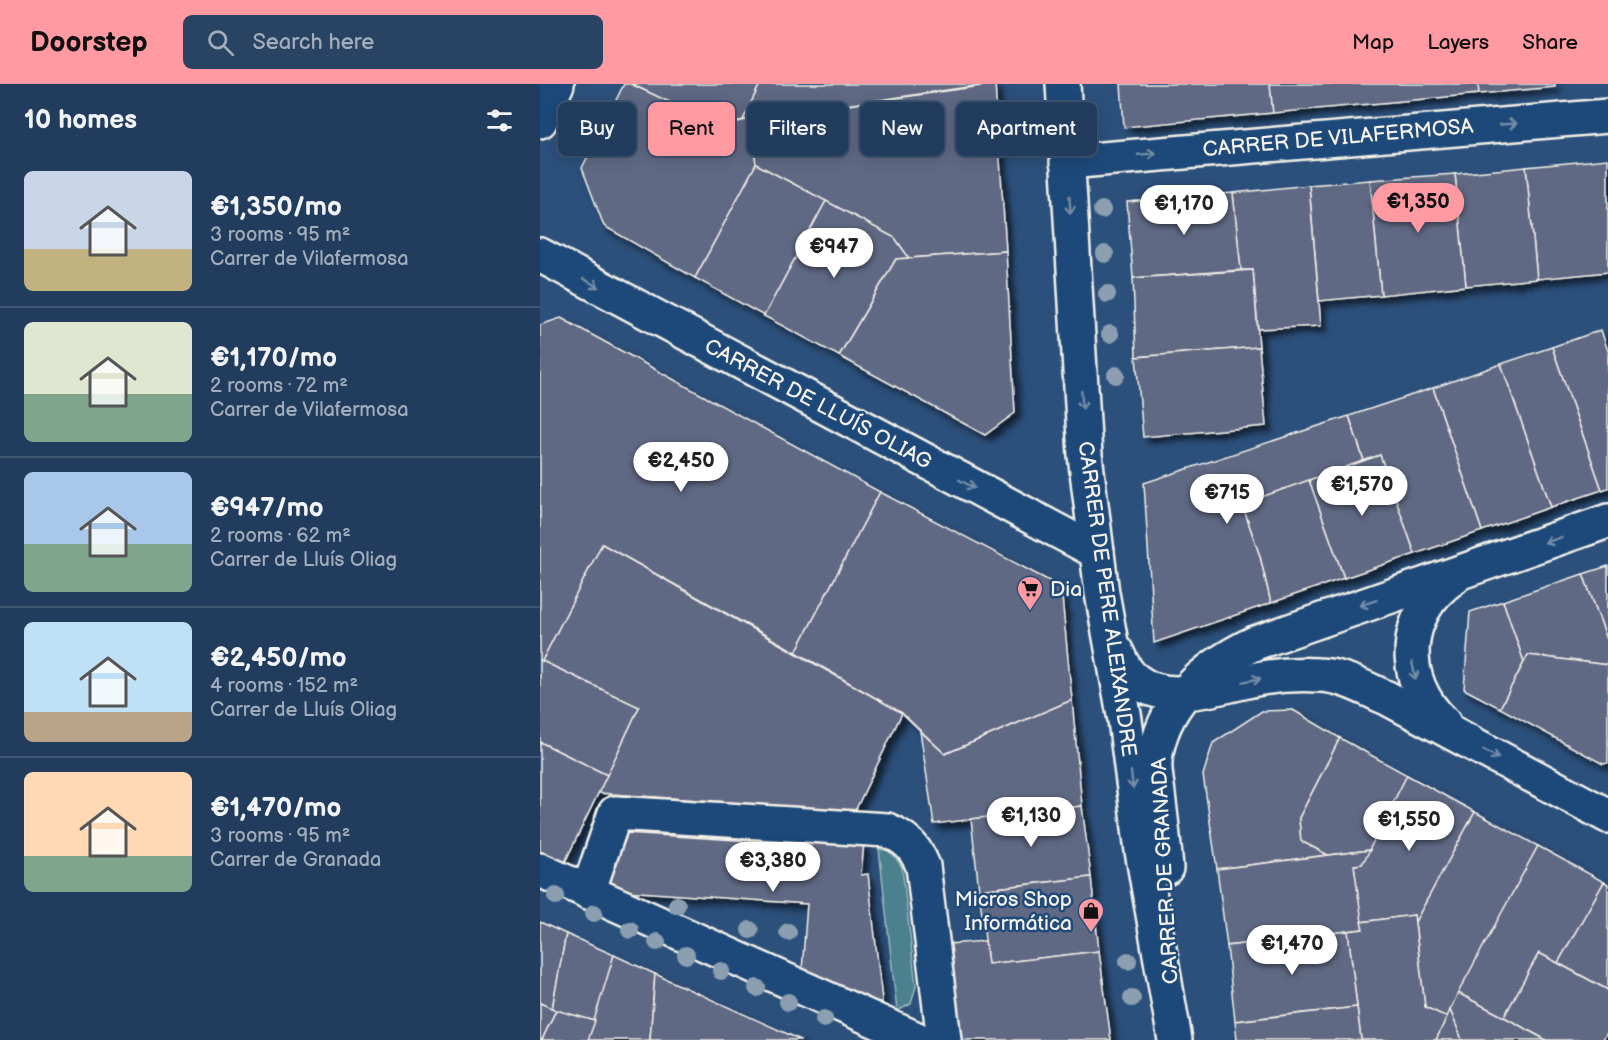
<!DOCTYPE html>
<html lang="en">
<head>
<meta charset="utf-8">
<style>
  body { margin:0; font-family:"Balsamiq Sans",sans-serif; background:#294363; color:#f1f3f6; height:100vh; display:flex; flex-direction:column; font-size:22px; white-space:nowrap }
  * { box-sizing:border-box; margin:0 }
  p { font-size:20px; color:#a2adbc }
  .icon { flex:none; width:33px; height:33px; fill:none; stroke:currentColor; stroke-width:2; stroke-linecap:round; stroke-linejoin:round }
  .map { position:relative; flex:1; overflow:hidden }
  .panel { display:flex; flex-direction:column; background:#213c5d; width:540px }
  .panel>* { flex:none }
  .banner { position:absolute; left:18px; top:18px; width:570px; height:54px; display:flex; gap:12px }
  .price { position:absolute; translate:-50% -51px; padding:0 14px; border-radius:21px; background:#fff; color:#222; font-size:20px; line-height:39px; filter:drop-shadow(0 2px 3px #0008) }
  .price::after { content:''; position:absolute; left:50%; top:36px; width:18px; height:14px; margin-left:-9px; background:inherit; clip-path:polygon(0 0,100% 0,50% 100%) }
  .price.active { background:#ff9aa2; color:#111 }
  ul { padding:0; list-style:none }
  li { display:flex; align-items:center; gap:18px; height:150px; padding:0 24px }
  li+li { border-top:2px solid #3e5672 }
  li span { display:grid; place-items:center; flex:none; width:168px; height:120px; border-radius:9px; color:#555 }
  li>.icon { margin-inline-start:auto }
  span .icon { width:72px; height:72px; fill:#fffc; stroke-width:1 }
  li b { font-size:26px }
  h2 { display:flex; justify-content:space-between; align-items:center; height:72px; padding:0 24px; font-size:26px }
  .pill { padding:0 21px; border-radius:9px; background:#213c5d; box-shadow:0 3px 15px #0003,0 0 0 2px #3e5672; font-size:21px; line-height:54px }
  .pill.active { background:#ff9aa2; color:#111 }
  header { display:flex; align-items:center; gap:36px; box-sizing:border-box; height:84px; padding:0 30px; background:#ff9aa2; color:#111 }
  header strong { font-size:28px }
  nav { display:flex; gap:33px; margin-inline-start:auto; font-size:21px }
  .search { width:420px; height:54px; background:#294363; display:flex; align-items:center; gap:15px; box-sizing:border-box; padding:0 21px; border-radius:9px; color:#a2adbc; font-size:22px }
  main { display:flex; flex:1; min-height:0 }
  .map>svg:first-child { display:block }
</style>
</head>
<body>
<header>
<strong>Doorstep</strong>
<div class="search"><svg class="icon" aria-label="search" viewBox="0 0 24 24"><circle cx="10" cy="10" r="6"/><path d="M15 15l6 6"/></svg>Search here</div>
<nav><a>Map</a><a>Layers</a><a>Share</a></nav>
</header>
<main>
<section class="panel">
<h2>10 homes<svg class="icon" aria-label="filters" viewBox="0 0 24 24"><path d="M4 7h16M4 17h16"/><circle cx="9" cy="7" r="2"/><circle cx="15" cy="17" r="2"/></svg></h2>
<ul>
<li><span style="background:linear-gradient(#c9d6e8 65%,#c2b280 0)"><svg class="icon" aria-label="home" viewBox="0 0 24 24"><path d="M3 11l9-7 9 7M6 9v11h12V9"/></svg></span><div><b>€1,350/mo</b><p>3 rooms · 95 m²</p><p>Carrer de Vilafermosa</p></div></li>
<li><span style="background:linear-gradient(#dfe7d0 60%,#7fa58c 0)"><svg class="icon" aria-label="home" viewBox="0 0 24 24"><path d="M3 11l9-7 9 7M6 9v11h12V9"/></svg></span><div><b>€1,170/mo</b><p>2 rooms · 72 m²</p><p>Carrer de Vilafermosa</p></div></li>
<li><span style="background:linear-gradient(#a9c7e8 60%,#7fa58c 0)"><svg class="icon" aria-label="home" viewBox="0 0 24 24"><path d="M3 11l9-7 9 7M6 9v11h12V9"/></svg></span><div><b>€947/mo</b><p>2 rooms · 62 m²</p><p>Carrer de Lluís Oliag</p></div></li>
<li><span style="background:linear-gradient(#bfe0f5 75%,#b9a48a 0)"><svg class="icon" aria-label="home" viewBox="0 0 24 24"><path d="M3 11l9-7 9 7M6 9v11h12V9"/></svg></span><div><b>€2,450/mo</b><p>4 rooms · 152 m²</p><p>Carrer de Lluís Oliag</p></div></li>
<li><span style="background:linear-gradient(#ffd9b3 70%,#7fa58c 0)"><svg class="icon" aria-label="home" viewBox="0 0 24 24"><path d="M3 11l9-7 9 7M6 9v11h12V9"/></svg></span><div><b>€1,470/mo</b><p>3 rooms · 95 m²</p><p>Carrer de Granada</p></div></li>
</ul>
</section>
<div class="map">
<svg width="1068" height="956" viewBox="0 0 1068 956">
  <defs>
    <filter id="shadow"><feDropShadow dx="5.5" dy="5.5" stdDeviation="3" flood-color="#0009"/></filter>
  </defs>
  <rect width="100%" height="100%" fill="#2c507c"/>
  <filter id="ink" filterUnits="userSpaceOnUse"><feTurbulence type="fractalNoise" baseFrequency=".0167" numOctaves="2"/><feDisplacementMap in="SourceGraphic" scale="12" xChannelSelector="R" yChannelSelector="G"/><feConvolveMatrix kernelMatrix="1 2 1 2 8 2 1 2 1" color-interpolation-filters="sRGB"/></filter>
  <g filter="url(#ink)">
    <!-- green -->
    <path fill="#4b818f" stroke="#a0b9bc" stroke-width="1.5" d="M339,765L351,767L362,783L376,902L371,920L357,927Z"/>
    <!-- building -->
    <g fill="#616984" stroke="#f4f1e8" stroke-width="1.5" filter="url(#shadow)">
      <path d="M84,0H91L181,42L211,35L216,80L155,194L64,142L42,84Z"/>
      <path d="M91,0H220L203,36L181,42Z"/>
      <path d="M220,0H448L203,36Z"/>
      <path d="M455,0L466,167L369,174L355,154L216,80L211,35Z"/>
      <path d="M581,0H730L733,29L584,43Z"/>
      <path d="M730,0H938L939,10L733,29Z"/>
      <path d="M938,0H1015V3L939,10Z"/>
      <path d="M1068,75V188L997,195L986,83Z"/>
      <path d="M216,80L286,117L224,232L155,194Z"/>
      <path d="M986,83L997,195L926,202L915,90Z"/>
      <path d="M915,90L926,202L841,211L830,96Z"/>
      <path d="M830,96L841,211L779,217L769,101Z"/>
      <path d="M769,101L781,242L718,245L713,186H701L693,109Z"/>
      <path d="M693,109L701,186L593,194L587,118Z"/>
      <path d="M286,117L355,154L369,174L356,175L299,272L224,232Z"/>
      <path d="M466,167L475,329L445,351L299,272L356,175Z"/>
      <path d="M713,186L719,263L596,273L593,194Z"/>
      <path d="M21,234L340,408L256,568L62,460L2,577L0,576V241Z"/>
      <path d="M1061,246L1068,267V404L1062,406L1012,263Z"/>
      <path d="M719,263L726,342L603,353L596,273Z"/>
      <path d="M1012,263L1062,406L1011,423L961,280Z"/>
      <path d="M961,280L1011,423L942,447L893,304Z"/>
      <path d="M893,304L942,447L875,470L840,371L824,377L809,332Z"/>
      <path d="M809,332L824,377L702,420L720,472L731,519L614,559L604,399Z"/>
      <path d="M840,371L875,470L804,494L769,396Z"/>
      <path d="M769,396L804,494L731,519L720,472L702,420Z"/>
      <path d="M340,408L521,503L532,616L405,670L362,629L256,568Z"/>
      <path d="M62,460L362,629L315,727L58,709L99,623L2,577Z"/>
      <path d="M1068,482V558L1043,490Z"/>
      <path d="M1043,490L1068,558V581L988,571L984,578L963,517Z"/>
      <path d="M963,517L984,578L960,624L924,605L930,528Z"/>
      <path d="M988,571L1068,581V679L1063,680L960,624Z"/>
      <path d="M0,576L99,623L67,691L0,658Z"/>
      <path d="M532,616L542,722L394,740L380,647L405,670Z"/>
      <path d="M753,626L800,654L759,734L761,757L788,771L677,785L663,691L673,659L722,627Z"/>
      <path d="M800,654L867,691L830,766L788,771L761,757L759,734Z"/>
      <path d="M0,658L67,691L24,780L0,769Z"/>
      <path d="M867,691L935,728L875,838L874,831L821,838L814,781L822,780Z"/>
      <path d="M542,722L551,793L439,806L431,735Z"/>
      <path d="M935,728L998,762L907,933L885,923L875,838Z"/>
      <path d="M85,749L260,760L261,755L324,759L321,791L328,790L343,925L262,887L267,820L85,807L70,800Z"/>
      <path d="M998,762L1064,798L1018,879L999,869L964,933L918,909Z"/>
      <path d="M830,766L822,780L814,781L823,845L687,862L677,785Z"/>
      <path d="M551,793L559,867L448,880L439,806Z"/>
      <path d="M1064,798L1068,800V906L1018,879Z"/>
      <path d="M874,831L885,923L907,933L896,956H821L808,847L823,845L821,838Z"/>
      <path d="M0,838L26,850L12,925L0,919Z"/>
      <path d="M808,847L817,923L695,937L687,862Z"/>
      <path d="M26,850L74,871L55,937L12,925Z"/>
      <path d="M445,857L448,880L559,867L571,956H421L409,860Z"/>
      <path d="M999,869L1068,906V947L1063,956H1006L964,933Z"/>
      <path d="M74,871L115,890L110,956H48Z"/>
      <path d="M115,890L261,956H110Z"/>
      <path d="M918,909L964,933L1006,956H922L910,926Z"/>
      <path d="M0,919L16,926L2,956H0Z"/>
      <path d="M817,923L821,956H697L695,937Z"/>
      <path d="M16,926L55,937L48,956H2Z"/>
      <path d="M910,926L922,956H896L907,933Z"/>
    </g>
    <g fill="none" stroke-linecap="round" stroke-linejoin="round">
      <defs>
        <g id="street">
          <path d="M523,0L545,371L562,509L585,636L602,767L635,956"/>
          <path d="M527,78L1068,32"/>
          <path d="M0,171L557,468"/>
          <path d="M576,567C582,579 586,590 597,597C630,623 685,600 722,594C740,591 760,590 778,591C802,591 826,605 847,614L1068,732"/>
          <path d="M904,639C859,597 861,530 913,494"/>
          <path d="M626,784C624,759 621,734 618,710C617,699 614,688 615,677C621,619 666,582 715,559L1068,437"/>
          <path d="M0,786L379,956"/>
          <path d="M48,808L75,729L347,746C366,754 375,763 383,782L404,956"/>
        </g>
        <path id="secondary" d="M0,37L17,0"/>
      </defs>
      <!-- street casing -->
      <use href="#street" stroke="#f4f1e8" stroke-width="38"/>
      <!-- secondary casing -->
      <use href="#secondary" stroke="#f4f1e8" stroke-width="38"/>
      <!-- street -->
      <use href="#street" stroke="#1f4a7a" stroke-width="33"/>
      <!-- secondary -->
      <use href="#secondary" stroke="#1f4a7a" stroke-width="33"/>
    </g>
    <!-- trees -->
    <g fill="#8c9fb0">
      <circle cx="562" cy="126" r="9"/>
      <circle cx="565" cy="170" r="9"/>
      <circle cx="567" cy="210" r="9"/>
      <circle cx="570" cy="250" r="9"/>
      <circle cx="576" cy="291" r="9"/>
      <circle cx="16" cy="812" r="9"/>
      <circle cx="137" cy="821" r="9"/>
      <circle cx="54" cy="829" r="9"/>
      <circle cx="90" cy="846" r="9"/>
      <circle cx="210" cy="846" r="9"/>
      <circle cx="248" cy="848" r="9"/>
      <circle cx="117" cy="858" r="9"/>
      <circle cx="146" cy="871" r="9"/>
      <circle cx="588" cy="877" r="9"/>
      <circle cx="181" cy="887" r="9"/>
      <circle cx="217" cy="904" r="9"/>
      <circle cx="592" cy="914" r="9"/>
      <circle cx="248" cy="918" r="9"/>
      <circle cx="284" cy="935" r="9"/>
    </g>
    <!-- one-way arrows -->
    <defs><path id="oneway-shaft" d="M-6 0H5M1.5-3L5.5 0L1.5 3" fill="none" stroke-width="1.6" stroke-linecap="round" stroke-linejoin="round" transform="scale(1.5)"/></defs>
    <g stroke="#748da6">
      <use href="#oneway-shaft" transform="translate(968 40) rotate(-5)"/>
      <use href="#oneway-shaft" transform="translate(607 70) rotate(-5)"/>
      <use href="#oneway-shaft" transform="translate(530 121) rotate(86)"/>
      <use href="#oneway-shaft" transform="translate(51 199) rotate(28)"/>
      <use href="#oneway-shaft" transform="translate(542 316) rotate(86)"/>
      <use href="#oneway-shaft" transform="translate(427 400) rotate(28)"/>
      <use href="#oneway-shaft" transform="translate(1013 456) rotate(161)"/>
      <use href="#oneway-shaft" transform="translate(828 519) rotate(161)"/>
      <use href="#oneway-shaft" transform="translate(874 587) rotate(78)"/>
      <use href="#oneway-shaft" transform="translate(712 596) rotate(-10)"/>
      <use href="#oneway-shaft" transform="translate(951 670) rotate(28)"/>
      <use href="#oneway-shaft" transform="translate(592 696) rotate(83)"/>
    </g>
  </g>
  <!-- icons -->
  <defs>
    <symbol id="supermarket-pin" viewBox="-11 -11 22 30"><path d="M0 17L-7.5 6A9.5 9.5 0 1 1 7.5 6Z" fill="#ff9aa2" stroke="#1f4a7a"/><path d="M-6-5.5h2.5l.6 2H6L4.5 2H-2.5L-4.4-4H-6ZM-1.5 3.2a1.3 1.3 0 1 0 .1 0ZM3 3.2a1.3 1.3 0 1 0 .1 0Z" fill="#111"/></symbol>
    <symbol id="shop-pin" viewBox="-11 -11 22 30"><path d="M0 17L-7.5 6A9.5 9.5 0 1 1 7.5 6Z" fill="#ff9aa2" stroke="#1f4a7a"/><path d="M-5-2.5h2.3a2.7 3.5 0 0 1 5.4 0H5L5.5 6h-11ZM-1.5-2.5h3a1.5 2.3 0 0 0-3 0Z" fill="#111"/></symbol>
  </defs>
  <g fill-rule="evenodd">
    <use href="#supermarket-pin" x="475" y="490" width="30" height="40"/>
    <use href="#shop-pin" x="536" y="812" width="30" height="40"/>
  </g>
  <g text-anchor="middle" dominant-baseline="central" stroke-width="5" stroke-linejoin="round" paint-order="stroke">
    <!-- street labels -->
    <g font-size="21" fill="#f4f1e8" stroke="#1f4a7a">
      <text transform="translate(798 54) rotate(-5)">CARRER DE VILAFERMOSA</text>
      <text transform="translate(278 320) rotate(28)">CARRER DE LLUÍS OLIAG</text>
      <text transform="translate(567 515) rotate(82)">CARRER DE PERE ALEIXANDRE</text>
      <text transform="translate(625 787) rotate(-93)">CARRER DE GRANADA</text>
    </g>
    <!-- poi labels -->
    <g font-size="21" fill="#f4f1e8" stroke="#1f4a7a" text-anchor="start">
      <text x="510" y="505">Dia</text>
      <text x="532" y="815" text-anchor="end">Micros Shop<tspan x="532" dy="24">Informática</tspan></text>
    </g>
  </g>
</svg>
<b class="price active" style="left:878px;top:150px">€1,350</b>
<b class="price" style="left:644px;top:152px">€1,170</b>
<b class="price" style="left:294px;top:195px">€947</b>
<b class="price" style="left:141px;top:409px">€2,450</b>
<b class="price" style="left:822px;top:433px">€1,570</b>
<b class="price" style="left:687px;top:441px">€715</b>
<b class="price" style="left:491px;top:764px">€1,130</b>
<b class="price" style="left:869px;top:768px">€1,550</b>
<b class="price" style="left:233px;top:809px">€3,380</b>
<b class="price" style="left:752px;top:892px">€1,470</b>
<div class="banner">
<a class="pill">Buy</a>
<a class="pill active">Rent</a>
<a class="pill">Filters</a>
<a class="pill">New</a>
<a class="pill">Apartment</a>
</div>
</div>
</main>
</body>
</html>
